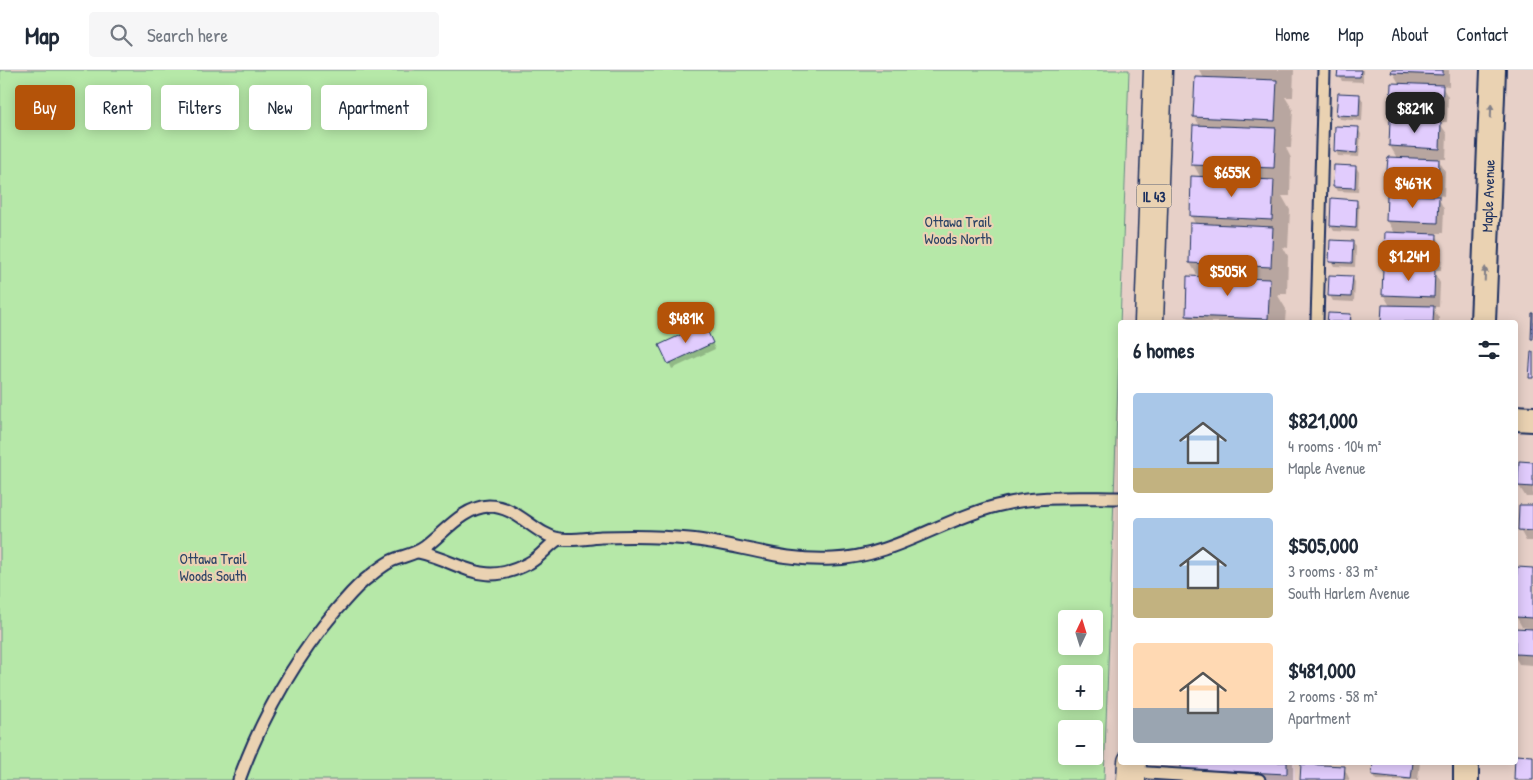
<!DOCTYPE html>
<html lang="en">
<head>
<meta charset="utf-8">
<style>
  body { margin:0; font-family:"Patrick Hand",sans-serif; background:#f6f6f7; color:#1f2937; height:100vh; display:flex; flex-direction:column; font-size:19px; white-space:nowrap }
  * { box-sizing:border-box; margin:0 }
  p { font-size:16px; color:#747a83 }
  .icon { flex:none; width:28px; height:28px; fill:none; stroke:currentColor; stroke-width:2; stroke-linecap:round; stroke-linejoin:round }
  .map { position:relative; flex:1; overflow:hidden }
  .details { position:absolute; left:1118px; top:250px; width:400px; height:445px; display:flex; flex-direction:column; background:#fff; border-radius:5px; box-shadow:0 2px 12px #0003 }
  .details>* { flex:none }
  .hud { position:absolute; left:15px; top:15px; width:475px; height:45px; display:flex; gap:10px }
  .needle { width:32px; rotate:4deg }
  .buttons { position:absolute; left:1058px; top:540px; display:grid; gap:10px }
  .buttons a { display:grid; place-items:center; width:45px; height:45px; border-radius:5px; background:#fff; box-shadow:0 2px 12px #0003; font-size:25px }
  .price { position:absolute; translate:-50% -42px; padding:0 11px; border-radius:10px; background:#b45309; color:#fff; font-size:16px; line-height:32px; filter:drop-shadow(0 1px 2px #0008) }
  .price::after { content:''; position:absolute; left:50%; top:30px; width:15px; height:11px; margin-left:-8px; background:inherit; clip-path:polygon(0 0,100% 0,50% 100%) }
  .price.on { background:#222; color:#fff }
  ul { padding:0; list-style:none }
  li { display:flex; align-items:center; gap:15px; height:125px; padding:0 15px }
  li span { display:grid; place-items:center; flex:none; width:140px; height:100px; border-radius:5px; color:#555 }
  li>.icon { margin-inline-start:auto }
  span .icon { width:60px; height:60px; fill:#fffc; stroke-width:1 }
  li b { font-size:21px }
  h2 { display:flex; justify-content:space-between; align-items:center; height:60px; padding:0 15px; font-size:21px }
  .chip { padding:0 18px; border-radius:5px; background:#fff; box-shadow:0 2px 12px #0003; font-size:18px; line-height:45px }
  .chip.on { background:#b45309; color:#fff }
  header { display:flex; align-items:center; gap:30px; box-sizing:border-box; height:70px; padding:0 25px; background:#fff; border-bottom:1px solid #e0e1e3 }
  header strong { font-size:24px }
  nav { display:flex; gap:28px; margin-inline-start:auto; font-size:18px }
  .search { width:350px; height:45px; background:#f6f6f7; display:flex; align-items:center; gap:12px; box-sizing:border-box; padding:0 18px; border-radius:5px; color:#747a83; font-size:19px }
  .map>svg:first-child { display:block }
</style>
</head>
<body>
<header>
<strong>Map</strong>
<div class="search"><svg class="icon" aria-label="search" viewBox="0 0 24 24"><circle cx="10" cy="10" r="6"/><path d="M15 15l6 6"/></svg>Search here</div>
<nav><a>Home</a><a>Map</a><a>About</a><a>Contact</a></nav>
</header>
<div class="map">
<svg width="1533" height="710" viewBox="0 0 1533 710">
  <rect width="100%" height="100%" fill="#e7d0c8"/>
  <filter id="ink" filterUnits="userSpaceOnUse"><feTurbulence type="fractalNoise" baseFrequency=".02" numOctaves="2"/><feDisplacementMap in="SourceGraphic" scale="10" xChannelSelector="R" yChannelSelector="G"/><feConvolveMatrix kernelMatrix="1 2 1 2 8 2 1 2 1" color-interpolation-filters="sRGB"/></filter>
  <g filter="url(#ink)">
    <!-- built -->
    <path fill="#e5cfd8" d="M1159,693H1295V710H1158Z"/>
    <!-- green -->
    <path fill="#b6e8a8" stroke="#688c83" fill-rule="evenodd" d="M0,0H1129L1104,710H0ZM1066,549H1094V576H1066ZM1066,604H1094V631H1066ZM1066,659H1094V686H1066Z"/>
    <!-- shadow -->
    <g fill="#0003">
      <path d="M1199,0H1294L1293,27H1285L1293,40L1291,78H1286L1291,88L1290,126H1282L1290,140L1288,178L1283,177L1288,186L1287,224H1277L1286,239L1285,252H1191L1187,245L1199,208L1190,193L1196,155L1191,146L1201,108L1193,94L1200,56L1194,46L1204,8Z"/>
      <path d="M1339,0H1363V12L1342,11L1339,6Z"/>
      <path d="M1393,0H1449V16L1441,15L1448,27L1447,52H1439L1447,64L1446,89H1438L1445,101L1444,126L1437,125L1444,139L1443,163H1435L1442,176L1441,200H1433L1440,213L1439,237H1432L1439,248V252H1383V236H1390L1383,224L1393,200L1386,188L1395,163L1387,150L1404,126V124H1394L1388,113L1397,88L1390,76L1391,52H1399L1391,39L1392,14L1400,15L1393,3Z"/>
      <path d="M1360,26L1363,31L1362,51L1340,49L1338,44Z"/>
      <path d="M1358,59L1361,64L1359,87L1338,86L1336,81Z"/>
      <path d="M1356,97L1359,102L1358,122L1337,121L1334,116Z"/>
      <path d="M1357,131L1359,136L1358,162L1334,161L1331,156Z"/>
      <path d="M1353,172L1356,177L1355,197L1334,196L1331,191Z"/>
      <path d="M1352,207L1355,212L1354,232L1333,231L1330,226Z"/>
      <path d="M1329,244L1350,245L1353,252H1329Z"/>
      <path d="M706,260L715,279L672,299L661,275Z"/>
      <path d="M1521,392L1533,393V427H1526L1519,416Z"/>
      <path d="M1521,436H1533V471H1526L1520,460Z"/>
      <path d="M1533,499V595L1519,594L1515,587V559L1529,560L1530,558L1522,557L1516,546Z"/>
      <path d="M1183,692H1293V710L1189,709L1182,698Z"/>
      <path d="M1374,692H1420L1418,710H1376L1373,705Z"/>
      <path d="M1344,698L1350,710H1301Z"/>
    </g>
    <!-- building -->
    <g fill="#e1ccfd" stroke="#1b2f5e">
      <path d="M1338,0H1361L1360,7H1337Z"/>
      <path d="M1392,0H1443V5L1391,3Z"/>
      <path d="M1195,7L1277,10L1275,51L1193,47Z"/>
      <path d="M1391,13L1443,15L1442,42L1390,39Z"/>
      <path d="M1338,23L1360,24L1359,46L1336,45Z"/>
      <path d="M1390,50L1441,52L1440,79L1389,76Z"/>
      <path d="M1193,55L1276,58L1274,98L1191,95Z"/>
      <path d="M1335,56L1359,57L1357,83L1334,81Z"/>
      <path d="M1388,87L1439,89L1438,115L1386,113Z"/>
      <path d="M1334,95L1356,96L1355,118L1333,117Z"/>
      <path d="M1191,106L1274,110L1272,150L1190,146Z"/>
      <path d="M1387,125L1439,126L1438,153L1386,151Z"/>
      <path d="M1331,128L1357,130L1356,158L1330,156Z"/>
      <path d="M1190,153L1273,157L1271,197L1189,193Z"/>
      <path d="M1385,162L1437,164L1436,190L1384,188Z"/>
      <path d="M1330,170L1353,171L1352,193L1329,192Z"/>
      <path d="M1383,198L1435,200L1434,227L1382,225Z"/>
      <path d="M1329,205L1353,206L1351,227L1328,226Z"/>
      <path d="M1187,206L1270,209L1268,249L1186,246Z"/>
      <path d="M1382,235L1434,236L1433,252H1381Z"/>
      <path d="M1328,243L1351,244L1350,252H1327Z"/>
      <path d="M1532,243H1533V269H1531Z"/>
      <path d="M704,254L713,273L668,294L659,275Z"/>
      <path d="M1531,282H1533V308H1529Z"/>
      <path d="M1519,391L1533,392V417L1518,416Z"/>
      <path d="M1519,435H1533V461L1518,460Z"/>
      <path d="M1517,497L1533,498V548L1515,547Z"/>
      <path d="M1515,558L1533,559V585L1515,584Z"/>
      <path d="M1515,685L1533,686V710H1514Z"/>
      <path d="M1181,692H1287V704L1181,699Z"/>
      <path d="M1373,692H1413L1411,709L1372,705Z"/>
      <path d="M1301,694L1345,696L1344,710H1300Z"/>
    </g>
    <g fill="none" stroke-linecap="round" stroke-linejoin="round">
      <defs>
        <g id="lane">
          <path d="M1317,252L1324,0"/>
          <path d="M418,482C463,492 481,519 529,493C541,487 548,475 559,469"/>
          <path d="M1132,702L1259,710"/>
          <path d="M239,710C261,649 295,589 337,539C347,528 357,515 370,506C376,501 384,495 391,491C402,486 414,485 425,477C444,463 463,437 489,436C517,436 534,464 559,469C570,471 589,468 601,467C630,466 660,466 689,469C739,474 782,492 833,489C892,487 941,450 996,436C1036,425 1079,428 1120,428"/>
        </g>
        <g id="street">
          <path d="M1483,252L1493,0"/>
          <path d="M1515,348L1533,349"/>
          <path d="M1466,710V692"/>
        </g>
        <g id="primary">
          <path d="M1149,252L1158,0"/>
          <path d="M1131,710L1132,692"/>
        </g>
      </defs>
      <!-- lane casing -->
      <use href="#lane" stroke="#1b2f5e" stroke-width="15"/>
      <!-- street casing -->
      <use href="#street" stroke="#1b2f5e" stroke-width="28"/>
      <!-- primary casing -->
      <use href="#primary" stroke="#1b2f5e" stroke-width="31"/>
      <!-- lane -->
      <use href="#lane" stroke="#ead2b2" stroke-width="11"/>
      <!-- street -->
      <use href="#street" stroke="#ead2b2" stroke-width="24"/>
      <!-- primary -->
      <use href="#primary" stroke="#ead2b2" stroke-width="28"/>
    </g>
    <!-- one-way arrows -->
    <defs><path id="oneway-solid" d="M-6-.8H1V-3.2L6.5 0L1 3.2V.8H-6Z" transform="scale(1.25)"/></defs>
    <g fill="#828088">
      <use href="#oneway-solid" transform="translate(1491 41) rotate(-88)"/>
      <use href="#oneway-solid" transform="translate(1485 204) rotate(-88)"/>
    </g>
  </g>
  <g text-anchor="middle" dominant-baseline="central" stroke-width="4.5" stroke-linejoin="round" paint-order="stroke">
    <!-- shield labels -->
    <rect fill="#ead2b2" stroke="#596077" stroke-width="1" x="1136.5" y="114.5" width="35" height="23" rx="4"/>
    <g font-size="14" font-weight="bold" fill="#1b2f5e">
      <text x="1154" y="126">IL 43</text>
    </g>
    <!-- street labels -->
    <g font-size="15" fill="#1b2f5e" stroke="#ead2b2">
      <text transform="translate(1488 126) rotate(-88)">Maple Avenue</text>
    </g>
    <!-- park labels -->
    <g font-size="15" fill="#2a4265" stroke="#ead2b2">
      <text x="958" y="151">Ottawa Trail<tspan x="958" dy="17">Woods North</tspan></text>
      <text x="213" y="488">Ottawa Trail<tspan x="213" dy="17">Woods South</tspan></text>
    </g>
  </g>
</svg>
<div class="buttons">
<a><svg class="needle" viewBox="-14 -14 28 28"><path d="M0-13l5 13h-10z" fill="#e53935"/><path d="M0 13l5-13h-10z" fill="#747a83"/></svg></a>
<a>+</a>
<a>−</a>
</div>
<b class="price on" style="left:1415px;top:64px">$821K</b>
<b class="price" style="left:1232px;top:128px">$655K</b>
<b class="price" style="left:1413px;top:139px">$467K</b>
<b class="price" style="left:1409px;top:212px">$1.24M</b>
<b class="price" style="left:1228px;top:227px">$505K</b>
<b class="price" style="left:686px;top:274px">$481K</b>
<div class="hud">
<a class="chip on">Buy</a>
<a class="chip">Rent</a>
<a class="chip">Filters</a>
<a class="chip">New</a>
<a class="chip">Apartment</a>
</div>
<section class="details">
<h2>6 homes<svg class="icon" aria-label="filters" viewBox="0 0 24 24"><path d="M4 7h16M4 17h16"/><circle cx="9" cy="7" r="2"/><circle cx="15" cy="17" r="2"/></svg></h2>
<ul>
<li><span style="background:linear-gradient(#a9c7e8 75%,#c2b280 0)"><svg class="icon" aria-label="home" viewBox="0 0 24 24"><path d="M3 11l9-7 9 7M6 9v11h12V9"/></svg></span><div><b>$821,000</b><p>4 rooms · 104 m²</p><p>Maple Avenue</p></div></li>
<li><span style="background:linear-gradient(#a9c7e8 70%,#c2b280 0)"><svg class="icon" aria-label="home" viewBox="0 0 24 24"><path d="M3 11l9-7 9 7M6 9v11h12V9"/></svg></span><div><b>$505,000</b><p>3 rooms · 83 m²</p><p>South Harlem Avenue</p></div></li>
<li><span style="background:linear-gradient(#ffd9b3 65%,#9aa5b1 0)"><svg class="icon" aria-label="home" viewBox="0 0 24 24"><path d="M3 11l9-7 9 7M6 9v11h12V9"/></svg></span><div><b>$481,000</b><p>2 rooms · 58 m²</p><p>Apartment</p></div></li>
</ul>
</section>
</div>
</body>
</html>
